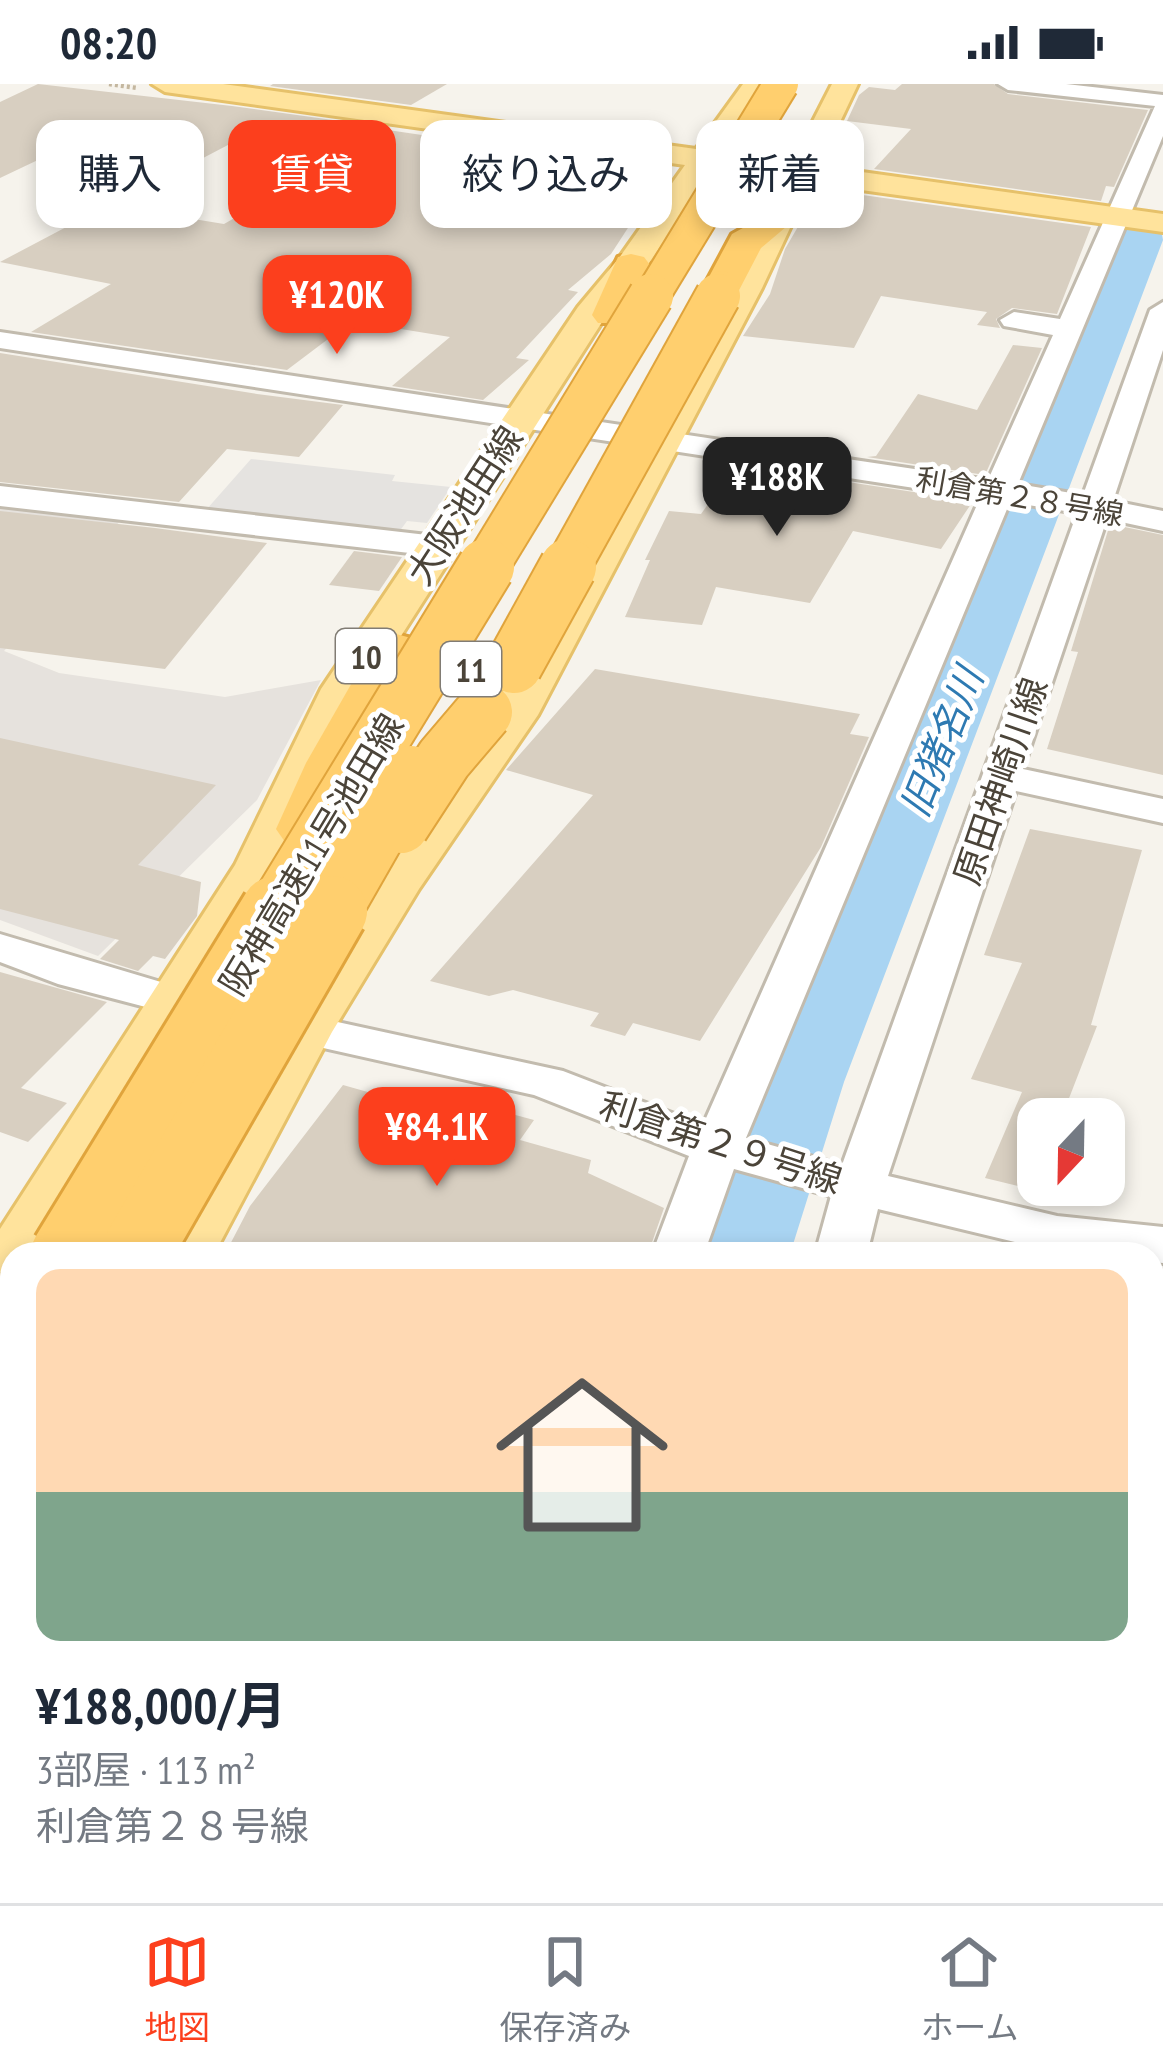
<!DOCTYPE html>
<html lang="ja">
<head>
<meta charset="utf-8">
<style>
  body { margin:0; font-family:"PT Sans Narrow","Noto Sans JP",sans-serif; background:#f2f2f3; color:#1f2937; height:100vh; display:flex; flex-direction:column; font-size:45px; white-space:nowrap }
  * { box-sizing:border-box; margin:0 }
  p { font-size:39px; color:#747a83 }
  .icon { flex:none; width:66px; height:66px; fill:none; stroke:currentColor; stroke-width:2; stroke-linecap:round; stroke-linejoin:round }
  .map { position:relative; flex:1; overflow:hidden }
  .panel { position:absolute; left:0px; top:1158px; width:1164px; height:663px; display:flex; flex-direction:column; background:#fff; border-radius:36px 36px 0 0; box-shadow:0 6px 18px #0003 }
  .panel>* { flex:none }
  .guide { position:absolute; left:36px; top:36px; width:1092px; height:108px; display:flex; gap:24px }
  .needle { width:78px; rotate:202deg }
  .fabs { position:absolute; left:1017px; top:1014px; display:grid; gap:24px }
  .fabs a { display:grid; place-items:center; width:108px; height:108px; border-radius:24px; background:#fff; box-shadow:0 6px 18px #0003; font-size:60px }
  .price { position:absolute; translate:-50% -102px; padding:0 27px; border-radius:24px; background:#fc3f1d; color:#fff; font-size:39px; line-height:78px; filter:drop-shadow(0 3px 6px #0008) }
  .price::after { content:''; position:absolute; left:50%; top:72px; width:36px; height:27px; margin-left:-18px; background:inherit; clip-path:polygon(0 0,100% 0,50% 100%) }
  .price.active { background:#222; color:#fff }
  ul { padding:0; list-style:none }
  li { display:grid; align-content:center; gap:24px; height:636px; padding:0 36px }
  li+li { border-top:3px solid #e0e1e3 }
  li span { display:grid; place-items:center; height:372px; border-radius:24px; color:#555 }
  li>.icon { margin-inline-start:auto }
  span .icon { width:216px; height:216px; fill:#fffc; stroke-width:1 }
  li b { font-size:51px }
  .chip { padding:0 42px; border-radius:24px; background:#fff; box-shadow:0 6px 18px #0003; font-size:42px; line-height:108px }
  .chip.active { background:#fc3f1d; color:#fff }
  .status { display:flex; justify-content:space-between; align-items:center; height:84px; padding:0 60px; background:#fff; direction:ltr }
  .status svg { height:33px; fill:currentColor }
  .tab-bar { display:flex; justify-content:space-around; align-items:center; height:168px; border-top:3px solid #e0e1e3; background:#fff; font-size:33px; color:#747a83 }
  .tab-bar a { display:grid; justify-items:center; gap:6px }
  .tab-bar .active { color:#fc3f1d }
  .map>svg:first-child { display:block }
</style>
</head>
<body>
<div class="status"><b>08:20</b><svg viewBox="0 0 49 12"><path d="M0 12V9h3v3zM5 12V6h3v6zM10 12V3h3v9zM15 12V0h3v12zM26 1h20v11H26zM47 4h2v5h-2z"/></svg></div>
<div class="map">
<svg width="1163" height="1819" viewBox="0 0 1163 1819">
  <rect width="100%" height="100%" fill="#f6f3ec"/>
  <!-- industrial -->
  <path fill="#e6e2dd" d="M0,420L122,435L4,567L59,589L225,613L321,596L257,716L98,872L0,836Z"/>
  <!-- parking -->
  <g fill="#e5e3e0">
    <path d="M251,375L395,391L392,397L451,403L427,439L407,437L399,448L206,426Z"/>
    <path d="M12,1559V1809H120L113,1819H0V1582Z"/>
  </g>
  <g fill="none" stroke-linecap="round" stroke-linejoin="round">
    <!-- stream -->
    <path stroke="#a9d4f2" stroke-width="16" d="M562,1819L564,1809"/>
    <!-- river -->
    <path fill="#a9d4f2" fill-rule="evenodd" d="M1145,137L1160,140L1163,156L844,998L790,1170H704L766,998L1124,149L1130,140Z"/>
  </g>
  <!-- building -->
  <g fill="#d8cfc1">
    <path d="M38,0L232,22L376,42L338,64L247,51L165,94L40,75L0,94V18Z"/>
    <path d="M273,0H447L411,21L270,2Z"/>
    <path d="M902,0H994L1008,10L1148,26L1114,103L1106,102L1101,117L874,85L911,45L847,37L859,11L869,3L895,6Z"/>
    <path d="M388,46L654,85L600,127L637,130L611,170L568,206L578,208L516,274L529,276L483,316L392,302L450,253L352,237L287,286L31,248L111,200L0,178L108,121L224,140Z"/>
    <path d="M834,107L1091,143L1057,230L1012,224L996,235L1000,244L977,241L987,228L881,212L854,264L743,252L770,210L785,165L817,110Z"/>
    <path d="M1013,261L1042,264L985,391L867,373L876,372L918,310L977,326Z"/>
    <path d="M0,269L257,310L343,321L299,373L227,365L179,418L0,398Z"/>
    <path d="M736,381L973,417L941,465L853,447L810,519L716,503L702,541L625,533L650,476H645L669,427L701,430Z"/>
    <path d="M0,427L155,444L267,459L165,585L0,564Z"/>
    <path d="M1110,440L1163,451V691L1047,665L1078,568L1071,567Z"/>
    <path d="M354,467L402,473L379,507L329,501Z"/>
    <path d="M595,585L860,630L850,650L869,653L821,763L700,957L633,939L625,952L590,942L599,929L513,906L489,912L430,897L593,711L506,686Z"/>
    <path d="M0,654L216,701L138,781L201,798L197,832L165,875L153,872L138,887L100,875L119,856L0,825Z"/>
    <path d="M1030,745L1142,766L1091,941L1097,942L1061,1035H1038V1107L985,1094L1022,1008L971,995L1022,879L984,871Z"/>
    <path d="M0,888L107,918L21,1004L67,1019L28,1058L0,1048Z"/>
    <path d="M343,1001L449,1031L460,1016L534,1036L520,1056L591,1076L588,1089L664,1124L648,1170H225L250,1122Z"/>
  </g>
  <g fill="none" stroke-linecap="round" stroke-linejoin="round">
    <defs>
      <g id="minor">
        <path d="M998,0H1066L1163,11V52L1018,400L1083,411L1150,226L1163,218V266L1113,417L1163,427V447L1107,435L1023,685L1163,715V739L1016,707L888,1092L1057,1132L1163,1143V1179L1152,1178V1170L1057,1168L878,1125L867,1170H815L831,1112L734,1085L704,1170H652L689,1072L534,1011L180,932L58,900L0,878V850L181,904L563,987L703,1041L980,414L0,264V248L988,396L1053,251L1004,242L1000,236L1014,228L1060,235L1155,22L1008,6ZM1010,418L1077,429L842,1081L746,1054Z"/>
        <path d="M0,402L436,452L453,462L436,472L0,422Z"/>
        <path d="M638,1809H706L704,1819H634Z"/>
        <path d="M1000,1809H1092L1097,1819H1004Z"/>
      </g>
      <g id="major">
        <path d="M152,0H223L696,65L743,0H769L723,69L792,78L832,0H858L819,82L1163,130V148L811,99L762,204L538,631L419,805L332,948L214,1170H148L274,948L365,805L491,629L728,204L784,95L712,85L643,188L604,235L367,605L287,781L51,1170H12V1192L0,1188V1145L235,781L321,605L578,223L619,174L685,81L165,8Z"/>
        <path d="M12,1445V1526L0,1530V1449Z"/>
      </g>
      <g id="highway">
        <path d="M775,126L788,129L793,137L761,164L736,212H708L703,204L732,150Z"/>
        <path d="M631,170L644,173L650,181L626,239H598L592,231L618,173Z"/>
        <path d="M396,550L415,555L422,566L327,758L306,763L285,758L276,745L306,679L377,555Z"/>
        <path d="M12,1229V1303L0,1307V1232Z"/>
        <path d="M12,1350V1434L0,1438V1354Z"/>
      </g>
    </defs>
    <!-- minor casing -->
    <use href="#minor" stroke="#c2bbae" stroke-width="6"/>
    <!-- major casing -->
    <use href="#major" stroke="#e6c16a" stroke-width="6"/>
    <!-- highway casing -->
    <use href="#highway" stroke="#e0a43c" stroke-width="6"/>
    <!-- path -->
    <path stroke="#c4b79f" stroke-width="4.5" stroke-dasharray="3 3" stroke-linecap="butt" d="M109,0L137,4"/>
    <!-- minor -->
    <use href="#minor" fill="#fff" fill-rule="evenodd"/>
    <!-- major -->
    <use href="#major" fill="#ffe39c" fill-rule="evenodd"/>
    <!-- highway -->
    <use href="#highway" fill="#ffcf6e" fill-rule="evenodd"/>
    <defs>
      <g id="highway-bridge-far3">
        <path d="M650,215L781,0"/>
        <path d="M716,215L722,204"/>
      </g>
      <g id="highway-bridge-far2">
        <path d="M484,486L651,212"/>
        <path d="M566,486L718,212"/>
      </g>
      <g id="highway-bridge-far1">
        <path d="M514,581L568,483"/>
        <path d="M401,741L444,675L484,628"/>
        <path d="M274,830L486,483"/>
        <path d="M331,830L411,690"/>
      </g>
      <g id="highway-bridge">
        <path d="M66,1170L276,827"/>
        <path d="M135,1170L332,827"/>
      </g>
    </defs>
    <!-- highway-bridge-far3 casing -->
    <use href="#highway-bridge-far3" stroke="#e0a43c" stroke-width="38" stroke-linecap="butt"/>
    <!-- highway-bridge-far2 casing -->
    <use href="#highway-bridge-far2" stroke="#e0a43c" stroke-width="48" stroke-linecap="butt"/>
    <!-- highway-bridge-far1 casing -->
    <use href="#highway-bridge-far1" stroke="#e0a43c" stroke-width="60" stroke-linecap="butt"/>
    <!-- highway-bridge casing -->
    <use href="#highway-bridge" stroke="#e0a43c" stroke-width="76" stroke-linecap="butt"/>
    <!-- highway-bridge-far3 -->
    <use href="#highway-bridge-far3" stroke="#ffcf6e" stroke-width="34"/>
    <!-- highway-bridge-far2 -->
    <use href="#highway-bridge-far2" stroke="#ffcf6e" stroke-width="44"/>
    <!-- highway-bridge-far1 -->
    <use href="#highway-bridge-far1" stroke="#ffcf6e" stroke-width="56"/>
    <!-- highway-bridge -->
    <use href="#highway-bridge" stroke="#ffcf6e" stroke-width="70"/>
  </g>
  <g text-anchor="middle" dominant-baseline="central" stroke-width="10" stroke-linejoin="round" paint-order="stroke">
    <!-- far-street labels -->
    <g font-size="30" fill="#4b4439" stroke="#fff">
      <text transform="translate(1020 412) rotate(10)">利倉第２８号線</text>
    </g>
    <!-- shield labels -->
    <g fill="#fff" stroke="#817c74" stroke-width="3">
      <rect x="336" y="545" width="60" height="54" rx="9"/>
      <rect x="441" y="558" width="60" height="54" rx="9"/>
    </g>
    <g font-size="33" font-weight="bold" fill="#4b4439">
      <text x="366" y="572">10</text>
      <text x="471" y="585">11</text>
    </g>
    <!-- street labels -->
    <g font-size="36" fill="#4b4439" stroke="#fff">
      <text transform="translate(464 421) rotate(-57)">大阪池田線</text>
      <text transform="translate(1000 697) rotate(-71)">原田神崎川線</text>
      <text transform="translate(311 770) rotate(-59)">阪神高速11号池田線</text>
      <text transform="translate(721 1058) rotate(18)">利倉第２９号線</text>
    </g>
    <!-- water labels -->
    <g font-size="39" font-style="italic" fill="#2e7ab2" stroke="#fff">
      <text transform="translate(941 658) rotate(-68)">旧猪名川</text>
    </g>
  </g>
</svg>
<div class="fabs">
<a><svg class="needle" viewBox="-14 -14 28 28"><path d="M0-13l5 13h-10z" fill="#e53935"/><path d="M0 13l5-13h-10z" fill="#747a83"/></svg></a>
</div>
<b class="price" style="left:337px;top:273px">¥120K</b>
<b class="price active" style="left:777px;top:455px">¥188K</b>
<b class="price" style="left:437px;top:1105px">¥84.1K</b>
<div class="guide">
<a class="chip">購入</a>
<a class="chip active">賃貸</a>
<a class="chip">絞り込み</a>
<a class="chip">新着</a>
</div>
<section class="panel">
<ul>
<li><span style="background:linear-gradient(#ffd9b3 60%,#7fa58c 0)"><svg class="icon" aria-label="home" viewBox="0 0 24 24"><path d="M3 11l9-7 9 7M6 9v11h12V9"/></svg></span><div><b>¥188,000/月</b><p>3部屋 · 113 m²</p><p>利倉第２８号線</p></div></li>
</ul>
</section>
</div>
<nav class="tab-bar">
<a class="active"><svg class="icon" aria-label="map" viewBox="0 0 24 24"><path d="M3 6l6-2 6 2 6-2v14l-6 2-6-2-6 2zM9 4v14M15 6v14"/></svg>地図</a>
<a><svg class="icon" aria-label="saved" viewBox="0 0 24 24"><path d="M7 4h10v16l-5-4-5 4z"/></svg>保存済み</a>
<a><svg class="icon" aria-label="home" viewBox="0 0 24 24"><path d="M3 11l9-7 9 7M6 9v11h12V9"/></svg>ホーム</a>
</nav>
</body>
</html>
